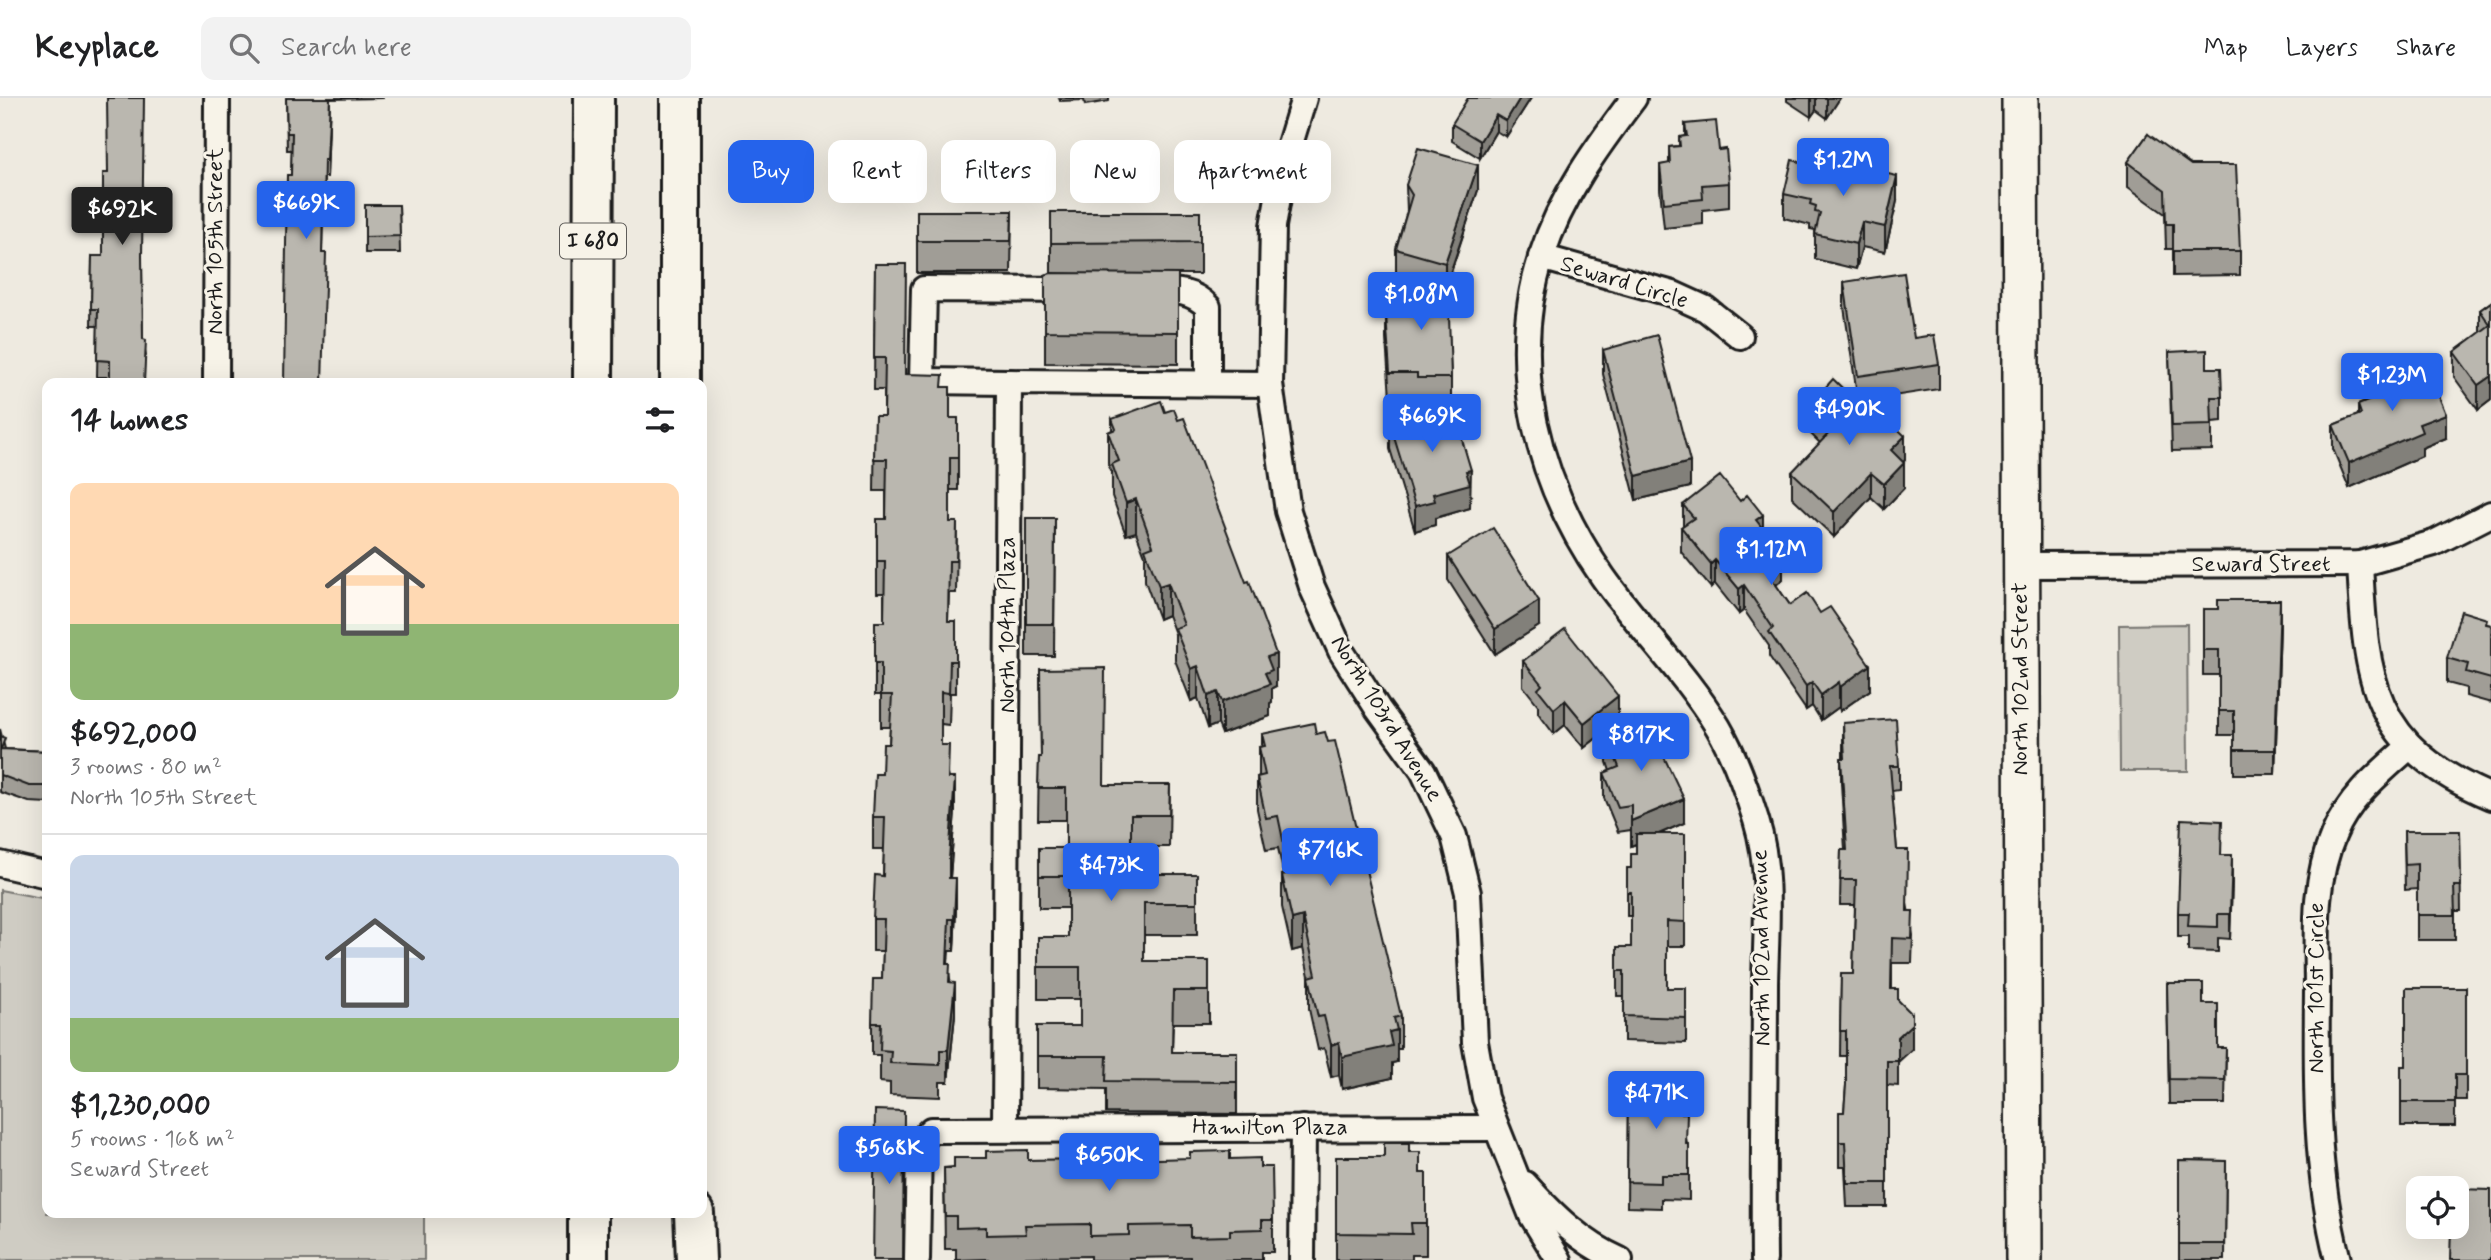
<!DOCTYPE html>
<html lang="en">
<head>
<meta charset="utf-8">
<style>
  body { margin:0; font-family:Mynerve,sans-serif; background:#f2f2f2; color:#202124; height:100vh; display:flex; flex-direction:column; font-size:26px; white-space:nowrap }
  * { box-sizing:border-box; margin:0 }
  p { font-size:23px; color:#757577 }
  .icon { flex:none; width:38px; height:38px; fill:none; stroke:currentColor; stroke-width:2; stroke-linecap:round; stroke-linejoin:round }
  .map { position:relative; flex:1; overflow:hidden }
  .sheet { position:absolute; left:42px; top:280px; width:665px; height:840px; display:flex; flex-direction:column; background:#fff; border-radius:14px; box-shadow:0 7px 28px #0002 }
  .sheet>* { flex:none }
  .hud { position:absolute; left:728px; top:42px; width:665px; height:63px; display:flex; gap:14px }
  .buttons { position:absolute; left:2406px; top:1078px; display:grid; gap:14px }
  .buttons a { display:grid; place-items:center; width:63px; height:63px; border-radius:14px; background:#fff; box-shadow:0 7px 28px #0002; font-size:35px }
  .price { position:absolute; translate:-50% -60px; padding:0 16px; border-radius:7px; background:#2563eb; color:#fff; font-size:23px; line-height:46px; filter:drop-shadow(0 2px 4px #0008) }
  .price::after { content:''; position:absolute; left:50%; top:42px; width:21px; height:16px; margin-left:-10px; background:inherit; clip-path:polygon(0 0,100% 0,50% 100%) }
  .price.active { background:#222; color:#fff }
  ul { padding:0; list-style:none }
  li { display:grid; align-content:center; gap:14px; height:371px; padding:0 28px }
  li+li { border-top:2px solid #e0e0e0 }
  li span { display:grid; place-items:center; height:217px; border-radius:14px; color:#555 }
  li>.icon { margin-inline-start:auto }
  span .icon { width:126px; height:126px; fill:#fffc; stroke-width:1 }
  li b { font-size:30px }
  h2 { display:flex; justify-content:space-between; align-items:center; height:84px; padding:0 28px; font-size:30px }
  .chip { padding:0 24px; border-radius:14px; background:#fff; box-shadow:0 7px 28px #0002; font-size:24px; line-height:63px }
  .chip.active { background:#2563eb; color:#fff }
  header { display:flex; align-items:center; gap:42px; box-sizing:border-box; height:98px; padding:0 35px; background:#fff; border-bottom:2px solid #e0e0e0 }
  header strong { font-size:33px }
  nav { display:flex; gap:38px; margin-inline-start:auto; font-size:24px }
  .search { width:490px; height:63px; background:#f2f2f2; display:flex; align-items:center; gap:18px; box-sizing:border-box; padding:0 24px; border-radius:14px; color:#757577; font-size:26px }
  .map>svg:first-child { display:block }
</style>
</head>
<body>
<header>
<strong>Keyplace</strong>
<div class="search"><svg class="icon" aria-label="search" viewBox="0 0 24 24"><circle cx="10" cy="10" r="6"/><path d="M15 15l6 6"/></svg>Search here</div>
<nav><a>Map</a><a>Layers</a><a>Share</a></nav>
</header>
<div class="map">
<svg width="2491" height="1162" viewBox="0 0 2491 1162">
  <rect width="100%" height="100%" fill="#eeeae0"/>
  <filter id="ink" filterUnits="userSpaceOnUse"><feTurbulence type="fractalNoise" baseFrequency=".0143" numOctaves="2"/><feDisplacementMap in="SourceGraphic" scale="14" xChannelSelector="R" yChannelSelector="G"/><feConvolveMatrix kernelMatrix="1 2 1 2 8 2 1 2 1" color-interpolation-filters="sRGB"/></filter>
  <g filter="url(#ink)">
    <!-- green -->
    <g fill="#cfccc3" stroke="#767470" stroke-width="2">
      <path d="M2187,526L2188,673H2120L2119,527Z"/>
      <path d="M0,792L47,801V1115H424V1162H0Z"/>
    </g>
    <g fill="none" stroke-linecap="round" stroke-linejoin="round">
      <defs>
        <g id="minor">
          <path d="M1304,0L1284,66L1273,128L1270,286L1288,413L1312,489L1341,553L1378,611L1423,673L1454,738L1468,795L1475,944L1485,1000L1532,1118L1559,1162"/>
          <path d="M1634,0C1597,49 1561,98 1542,157C1506,268 1538,386 1603,479C1639,530 1685,575 1718,629C1735,658 1746,690 1756,722C1772,773 1766,832 1765,885C1765,977 1763,1070 1764,1162"/>
          <path d="M1541,159L1673,196L1706,211L1740,238"/>
          <path d="M1145,192C1170,193 1190,190 1208,209V285"/>
          <path d="M1009,284L922,283L924,191L1077,192"/>
          <path d="M216,285L217,0"/>
          <path d="M2360,466C2366,584 2371,648 2491,699"/>
          <path d="M2020,467L2360,466L2434,445L2491,416"/>
          <path d="M0,766L47,777"/>
          <path d="M1005,1031L1009,284L1270,286"/>
          <path d="M1525,1086C1553,1117 1581,1145 1620,1162"/>
          <path d="M917,1162L919,1044L931,1032L1494,1030"/>
          <path d="M1302,1162L1303,1030"/>
          <path d="M2338,1162C2315,1073 2316,984 2317,893C2317,839 2312,786 2334,736C2349,699 2381,674 2410,648"/>
        </g>
        <path id="secondary" d="M2020,0L2024,1162"/>
        <g id="motorway">
          <path d="M593,285L594,0"/>
          <path d="M680,285V0"/>
          <path d="M694,1115L696,1162"/>
          <path d="M588,1162V1115"/>
        </g>
      </defs>
      <!-- minor casing -->
      <use href="#minor" stroke="#1c1c1c" stroke-width="30"/>
      <!-- secondary casing -->
      <use href="#secondary" stroke="#1c1c1c" stroke-width="40"/>
      <!-- motorway casing -->
      <use href="#motorway" stroke="#1c1c1c" stroke-width="44"/>
      <!-- minor -->
      <use href="#minor" stroke="#f7f3e8" stroke-width="24"/>
      <!-- secondary -->
      <use href="#secondary" stroke="#f7f3e8" stroke-width="35"/>
      <!-- motorway -->
      <use href="#motorway" stroke="#f7f3e8" stroke-width="38"/>
    </g>
    <!-- wall -->
    <g fill="#a09d96" stroke="#1c1c1c" stroke-width="2">
      <path d="M286,0H384L330,1L327,79H324L322,155L326,172L291,77L292,52H287Z"/>
      <path d="M1059,0H1109V3L1085,7L1084,2L1060,3Z"/>
      <path d="M1531,0L1506,39L1496,33L1480,60L1452,43V26Z"/>
      <path d="M1787,0H1840L1827,20L1816,12L1811,19L1787,3Z"/>
      <path d="M1685,26L1719,52L1729,85V109L1703,112V126L1664,130L1660,91V67L1669,66V49L1679,48V39L1685,38Z"/>
      <path d="M2148,36L2240,153V177L2173,178V151H2166L2165,116L2128,89V64Z"/>
      <path d="M1406,87L1478,92L1447,186L1451,280V304L1417,305V300H1390L1386,241V216H1397L1432,186L1396,175V151L1407,113Z"/>
      <path d="M1784,96L1897,103L1885,154L1862,149L1856,171L1815,161V132L1810,131V127L1784,120Z"/>
      <path d="M365,107H399L400,155H365Z"/>
      <path d="M917,113H1012L1011,175H917Z"/>
      <path d="M1051,114H1200V176H1178V266L1045,265V177L1051,175Z"/>
      <path d="M92,158L142,167L143,241L146,258L110,279H97L98,228H91Z"/>
      <path d="M875,166L905,276L943,289L950,320H958V392H950V424H957L956,495H949L948,523H956V595H950L949,627L941,626V647L949,680L955,712L950,780L956,812L954,853H949L948,866L955,917L948,984H940V999L890,997V985L880,984V957H872V925L882,881L883,853H873V821L883,778L884,751H873V719L889,646L890,629H881V597H875V524H884V495H877V421H886V393H874L875,318H884V292H874Z"/>
      <path d="M1844,184L1914,240L1939,266V291L1867,302L1905,362L1903,364L1904,390L1884,411L1871,399L1834,439L1792,399V374L1820,345L1808,333V309L1861,308V303H1858L1844,209Z"/>
      <path d="M2491,204V302L2478,312L2454,279V254L2480,235V212Z"/>
      <path d="M1603,252L1690,389L1636,402L1603,276Z"/>
      <path d="M2169,254L2222,299V323L2212,324V352L2172,353Z"/>
      <path d="M2389,270L2446,340L2422,350V358L2349,390L2333,351V327L2358,317V307L2389,294Z"/>
      <path d="M1112,321L1276,588L1272,590V604L1270,605V618L1222,636L1218,626L1208,630L1198,600L1191,603L1175,562V536L1168,517L1159,521L1145,483V458L1136,434L1126,437L1112,398V375L1108,366V334L1112,332Z"/>
      <path d="M1390,326L1471,397H1470V410L1435,420V427L1415,433L1390,351Z"/>
      <path d="M1683,407L1763,431L1783,481L1776,487L1790,507L1870,592L1840,613L1839,609L1821,622L1812,608L1806,612L1769,558V548L1744,512L1739,516L1715,486L1711,490L1681,454V429L1683,428Z"/>
      <path d="M1026,420H1055L1054,558H1026Z"/>
      <path d="M1448,458L1539,528L1495,556L1448,482Z"/>
      <path d="M2203,511L2280,527L2275,676H2234V637H2219V577H2203Z"/>
      <path d="M2487,526L2491,527V605L2466,598V590L2447,585V560Z"/>
      <path d="M1523,563L1618,623L1584,650L1565,627L1554,636L1538,615V607L1523,588Z"/>
      <path d="M1040,571L1104,687H1170L1169,749H1131V776H1197V837H1144V863H1209V925H1173L1172,954H1237V1016L1106,1015V991L1037,990V928H1080V901H1038V839H1068V810H1039V750H1066V722H1038L1039,659H1041Z"/>
      <path d="M1843,625L1899,668V692L1892,693L1897,752L1913,837L1912,865H1892V891L1898,902L1912,941V951L1898,964V988L1887,987V1109H1847L1845,1069H1839V1014H1844L1846,987V958H1840L1841,876H1853L1855,807H1840L1841,752H1845L1841,685V660H1843Z"/>
      <path d="M0,631L5,651L47,653V705L29,704L0,694Z"/>
      <path d="M1262,636H1316L1401,918V951H1397V964L1392,965V980L1342,991L1339,977L1331,979L1324,950L1318,952L1309,911V878L1303,850L1292,853L1282,809V777H1284L1278,750L1266,752L1257,711V679L1259,678V649L1262,648Z"/>
      <path d="M1607,639L1684,725L1659,736H1685V848H1667V890H1686V945L1624,943V898H1617V849H1631V818H1627V770H1631L1636,756V746L1631,748V732L1618,734L1604,700V675L1610,673L1607,664Z"/>
      <path d="M2404,733H2460L2461,813H2455V842H2417V791L2405,792Z"/>
      <path d="M2221,757L2232,782L2230,841L2218,840V854L2188,853V839H2178V815Z"/>
      <path d="M2167,885L2203,906L2218,950H2226L2225,1006H2169Z"/>
      <path d="M2466,890V1002H2455V1028H2401V968H2406Z"/>
      <path d="M1628,996L1681,1015L1687,1046H1689V1102L1661,1101V1110L1627,1109Z"/>
      <path d="M1409,1054L1420,1075H1426V1157H1412V1162H1336V1059H1384Z"/>
      <path d="M1230,1061L1260,1069L1273,1122V1154H1262V1162H1190V1159L1129,1160V1162H1090V1158L1026,1159V1162H986V1161L956,1162V1151H945L944,1070L1028,1062Z"/>
      <path d="M2179,1062L2226,1063L2225,1162H2179Z"/>
    </g>
    <!-- shaded-wall -->
    <g fill="#82807a" stroke="#1c1c1c" stroke-width="2">
      <path d="M330,0L327,79V62Z"/>
      <path d="M1520,0H1531L1506,39V23Z"/>
      <path d="M1811,0H1816V12L1811,19Z"/>
      <path d="M1827,0H1840L1827,20Z"/>
      <path d="M1496,17V33L1480,60V43Z"/>
      <path d="M1478,67V92L1445,190V165Z"/>
      <path d="M1897,78V103L1885,154V129Z"/>
      <path d="M1862,124V149L1856,171V146Z"/>
      <path d="M2491,278V302L2478,312V287Z"/>
      <path d="M2446,316V340L2422,350V358L2349,390V365L2419,326Z"/>
      <path d="M1905,338V362L1891,377V352Z"/>
      <path d="M1690,364V389L1636,402V378Z"/>
      <path d="M1904,365V390L1884,411V386Z"/>
      <path d="M1471,372L1470,410L1435,420V427L1415,433V408L1466,373Z"/>
      <path d="M1871,375V399L1834,439V414Z"/>
      <path d="M1136,401V434L1126,437V405Z"/>
      <path d="M1763,417V442L1756,422Z"/>
      <path d="M1783,456V481L1765,496V471Z"/>
      <path d="M1715,462V486L1711,490V466Z"/>
      <path d="M1168,485V517L1159,521V488Z"/>
      <path d="M1744,487V512L1739,516V491Z"/>
      <path d="M2280,502V527L2275,676V652Z"/>
      <path d="M1539,503V528L1495,556V531Z"/>
      <path d="M1276,556V588L1272,590V604L1270,605V618L1222,636V604L1267,559Z"/>
      <path d="M1870,567V592L1840,613V589Z"/>
      <path d="M1198,568V600L1191,603V571Z"/>
      <path d="M1812,584V608L1806,612V588Z"/>
      <path d="M1839,584V609L1821,622V597Z"/>
      <path d="M1218,594V626L1208,630V598Z"/>
      <path d="M1618,598V623L1584,650V625Z"/>
      <path d="M1565,602V627L1554,636V611Z"/>
      <path d="M955,680V712L949,793V761Z"/>
      <path d="M1684,701V725L1631,748V723Z"/>
      <path d="M2232,757V782L2230,841V816Z"/>
      <path d="M956,780V812L954,853V821Z"/>
      <path d="M1303,818V850L1292,853V821Z"/>
      <path d="M955,885V917L948,984V952Z"/>
      <path d="M1912,916V951L1898,964V988V939Z"/>
      <path d="M1397,932V964L1392,965V980L1342,991V959L1389,934Z"/>
      <path d="M1339,944V977L1331,979V947Z"/>
    </g>
    <!-- building -->
    <g fill="#bab7af" stroke="#1c1c1c" stroke-width="2">
      <path d="M107,0H144L142,158L143,241L146,242L144,285H110V263L97,262L98,211H91L92,158H103V75H108Z"/>
      <path d="M286,0H330L327,62H324L322,155H326L322,285H284L287,77H291L292,35H287Z"/>
      <path d="M1468,0H1520L1506,23L1496,17L1480,43L1452,26Z"/>
      <path d="M1716,23L1719,52L1726,51L1729,85L1702,87L1703,101L1664,105L1660,67L1670,65L1669,49L1680,48L1679,39L1687,38L1685,26Z"/>
      <path d="M2148,36L2191,67H2236L2240,153H2173V126H2166L2165,92L2128,64Z"/>
      <path d="M1418,50L1478,67L1445,165L1396,151L1412,97L1406,87Z"/>
      <path d="M1792,62L1855,77L1856,69L1897,78L1885,129L1862,124L1856,146L1815,136L1820,115L1815,114L1816,108L1810,106L1811,102L1784,96Z"/>
      <path d="M365,107H399L400,138L365,139Z"/>
      <path d="M917,113H1012L1011,143H917Z"/>
      <path d="M1051,114H1200V144L1051,145Z"/>
      <path d="M875,166H906L905,276L943,277L942,289H950V320H958V360H950V424H957L956,463H949L948,523H956V563H950L949,595L941,594V647H949L948,680H955L949,761V780H956L954,821H949L947,866H950L949,884L955,885L948,952H940V967L890,965L891,953L880,952L881,925H872L873,881H882L884,821H873L875,777L883,778L885,719H873L875,676H882L883,646H889L892,597H881V565H875V524H884L885,463H877V421H886L887,361H874L875,318H884L885,260H874Z"/>
      <path d="M1051,175L1178,176V234L1045,233V177Z"/>
      <path d="M1904,175L1914,240L1934,237L1939,266L1858,278L1844,184Z"/>
      <path d="M1397,186H1448L1451,280H1417V275H1390L1386,216H1398Z"/>
      <path d="M2491,204V278L2478,287L2454,254L2490,227L2480,212Z"/>
      <path d="M1657,237L1690,364L1636,378L1603,252Z"/>
      <path d="M2207,252V270H2221L2222,299H2211L2212,327L2172,328L2169,254Z"/>
      <path d="M2422,257L2446,316L2419,326L2422,334L2349,365L2333,327L2361,316L2358,307L2398,291L2389,270Z"/>
      <path d="M1833,281L1863,310L1861,296L1905,338L1891,352L1904,365L1884,386L1871,375L1834,414L1792,374L1832,332L1808,309Z"/>
      <path d="M1161,303L1165,314L1174,311L1178,322L1184,320L1246,484L1249,483L1276,556L1267,559L1272,572L1265,575L1270,586L1222,604L1218,594L1208,598L1198,568L1191,571L1175,530L1184,527L1168,485L1159,488L1145,451L1153,448L1136,401L1126,405L1112,366L1119,363L1108,334L1116,331L1112,321Z"/>
      <path d="M1452,308L1471,372L1466,373L1470,386L1433,396L1435,403L1415,408L1390,326Z"/>
      <path d="M1720,378L1740,403L1747,397L1763,417L1756,422L1783,456L1765,471L1790,507L1807,495L1820,515L1830,509L1870,567L1840,589L1839,584L1821,597L1812,584L1806,588L1769,534L1773,530L1744,487L1739,491L1715,462L1711,466L1681,429L1694,420L1683,407Z"/>
      <path d="M1026,420H1055L1054,526H1026Z"/>
      <path d="M1493,430L1539,503L1495,531L1448,458Z"/>
      <path d="M2218,502H2280L2275,652H2234V613H2219V552H2203V511H2218Z"/>
      <path d="M2461,513L2487,521L2486,526L2491,527V581L2466,574L2468,566L2447,560Z"/>
      <path d="M1565,531L1618,598L1584,625L1565,602L1554,611L1538,591L1542,587L1523,563Z"/>
      <path d="M1105,570L1104,687H1170L1169,717H1131V776H1197V805H1144V863H1209V893H1173L1172,954H1237V984L1106,983L1107,958H1037V928H1080V869H1038V839H1068V778H1039V750H1066V690H1038L1039,659H1041L1040,571Z"/>
      <path d="M1896,621L1899,668H1890L1897,752H1908L1907,813H1913L1912,841L1892,840L1891,891H1898V902L1912,916V926L1898,939V963H1887V1085H1847L1845,1044H1839V1014H1844L1846,987V933H1840L1841,876H1853L1856,782H1840L1841,752H1847L1841,660H1845L1843,625Z"/>
      <path d="M1647,623L1684,701L1631,723V707L1618,709L1604,675L1619,669L1607,639Z"/>
      <path d="M1314,625L1316,636L1325,634L1328,644L1335,643L1401,918L1394,920L1397,932L1389,934L1392,948L1342,959L1339,944L1331,947L1324,918L1318,919L1309,879L1316,877L1303,818L1292,821L1282,777L1290,775L1278,718L1266,720L1257,679L1265,677L1259,649L1265,648L1262,636Z"/>
      <path d="M0,638L5,640L1,651L47,653V688H29L0,677Z"/>
      <path d="M2181,721L2222,723L2221,757H2232L2230,816H2218V829L2188,828L2189,815H2178Z"/>
      <path d="M2404,733H2460L2461,788H2454L2455,817H2417V766L2405,767Z"/>
      <path d="M1636,736H1685V824L1667,823V890H1686V920L1624,918V873H1617V849H1631V794H1627V770H1631V756H1636Z"/>
      <path d="M2167,885H2203V906H2218V950H2226L2225,982L2169,981Z"/>
      <path d="M2406,890H2466V977H2455V1004H2401V968H2406Z"/>
      <path d="M1635,979L1681,980V1015H1687L1686,1046H1689V1077H1661V1085L1627,1084L1628,996H1635Z"/>
      <path d="M875,1012L904,1013L903,1162H873Z"/>
      <path d="M1384,1045H1409V1054H1420V1075H1426V1125H1411L1412,1136L1336,1135V1059H1384Z"/>
      <path d="M1028,1052V1062L1088,1061V1053L1125,1052L1126,1062L1190,1060V1054L1230,1053V1061L1260,1060V1069H1272L1273,1122H1262V1131L1230,1132V1138L1190,1139V1127L1129,1128V1137L1090,1138V1126L1025,1127L1026,1136L986,1137V1129L956,1130V1118H945L944,1070H954V1060H986V1053Z"/>
      <path d="M2179,1062L2226,1063L2225,1146H2179Z"/>
      <path d="M2457,1091L2491,1092V1162H2450L2451,1129H2457Z"/>
    </g>
  </g>
  <g text-anchor="middle" dominant-baseline="central" stroke-width="6" stroke-linejoin="round" paint-order="stroke">
    <!-- shield labels -->
    <rect fill="#f7f3e8" stroke="#5e5c59" stroke-width="2" x="560" y="125.5" width="66" height="35" rx="5"/>
    <g font-size="21" font-weight="bold" fill="#1c1c1c">
      <text x="593" y="143">I 680</text>
    </g>
    <!-- street labels -->
    <g font-size="23" fill="#1c1c1c" stroke="#f7f3e8">
      <text transform="translate(216 143) rotate(-90)">North 105th Street</text>
      <text transform="translate(1624 185) rotate(17)">Seward Circle</text>
      <text x="2261" y="467">Seward Street</text>
      <text transform="translate(1008 527) rotate(-90)">North 104th Plaza</text>
      <text transform="translate(2021 581) rotate(-90)">North 102nd Street</text>
      <text transform="translate(1386 621) rotate(58)">North 103rd Avenue</text>
      <text transform="translate(1762 850) rotate(-91)">North 102nd Avenue</text>
      <text transform="translate(2317 890) rotate(-90)">North 101st Circle</text>
      <text x="1270" y="1030">Hamilton Plaza</text>
    </g>
  </g>
</svg>
<div class="buttons">
<a><svg class="icon" aria-label="locate" viewBox="0 0 24 24"><circle cx="12" cy="12" r="6"/><path d="M12 2v4M12 18v4M2 12h4M18 12h4"/></svg></a>
</div>
<b class="price" style="left:1843px;top:100px">$1.2M</b>
<b class="price" style="left:306px;top:143px">$669K</b>
<b class="price active" style="left:122px;top:149px">$692K</b>
<b class="price" style="left:1421px;top:234px">$1.08M</b>
<b class="price" style="left:2392px;top:315px">$1.23M</b>
<b class="price" style="left:1849px;top:349px">$490K</b>
<b class="price" style="left:1432px;top:356px">$669K</b>
<b class="price" style="left:1771px;top:489px">$1.12M</b>
<b class="price" style="left:1641px;top:675px">$817K</b>
<b class="price" style="left:1330px;top:790px">$716K</b>
<b class="price" style="left:1111px;top:805px">$473K</b>
<b class="price" style="left:1656px;top:1033px">$471K</b>
<b class="price" style="left:889px;top:1088px">$568K</b>
<b class="price" style="left:1109px;top:1095px">$650K</b>
<div class="hud">
<a class="chip active">Buy</a>
<a class="chip">Rent</a>
<a class="chip">Filters</a>
<a class="chip">New</a>
<a class="chip">Apartment</a>
</div>
<section class="sheet">
<h2>14 homes<svg class="icon" aria-label="filters" viewBox="0 0 24 24"><path d="M4 7h16M4 17h16"/><circle cx="9" cy="7" r="2"/><circle cx="15" cy="17" r="2"/></svg></h2>
<ul>
<li><span style="background:linear-gradient(#ffd9b3 65%,#8fb573 0)"><svg class="icon" aria-label="home" viewBox="0 0 24 24"><path d="M3 11l9-7 9 7M6 9v11h12V9"/></svg></span><div><b>$692,000</b><p>3 rooms · 80 m²</p><p>North 105th Street</p></div></li>
<li><span style="background:linear-gradient(#c9d6e8 75%,#8fb573 0)"><svg class="icon" aria-label="home" viewBox="0 0 24 24"><path d="M3 11l9-7 9 7M6 9v11h12V9"/></svg></span><div><b>$1,230,000</b><p>5 rooms · 168 m²</p><p>Seward Street</p></div></li>
</ul>
</section>
</div>
</body>
</html>
